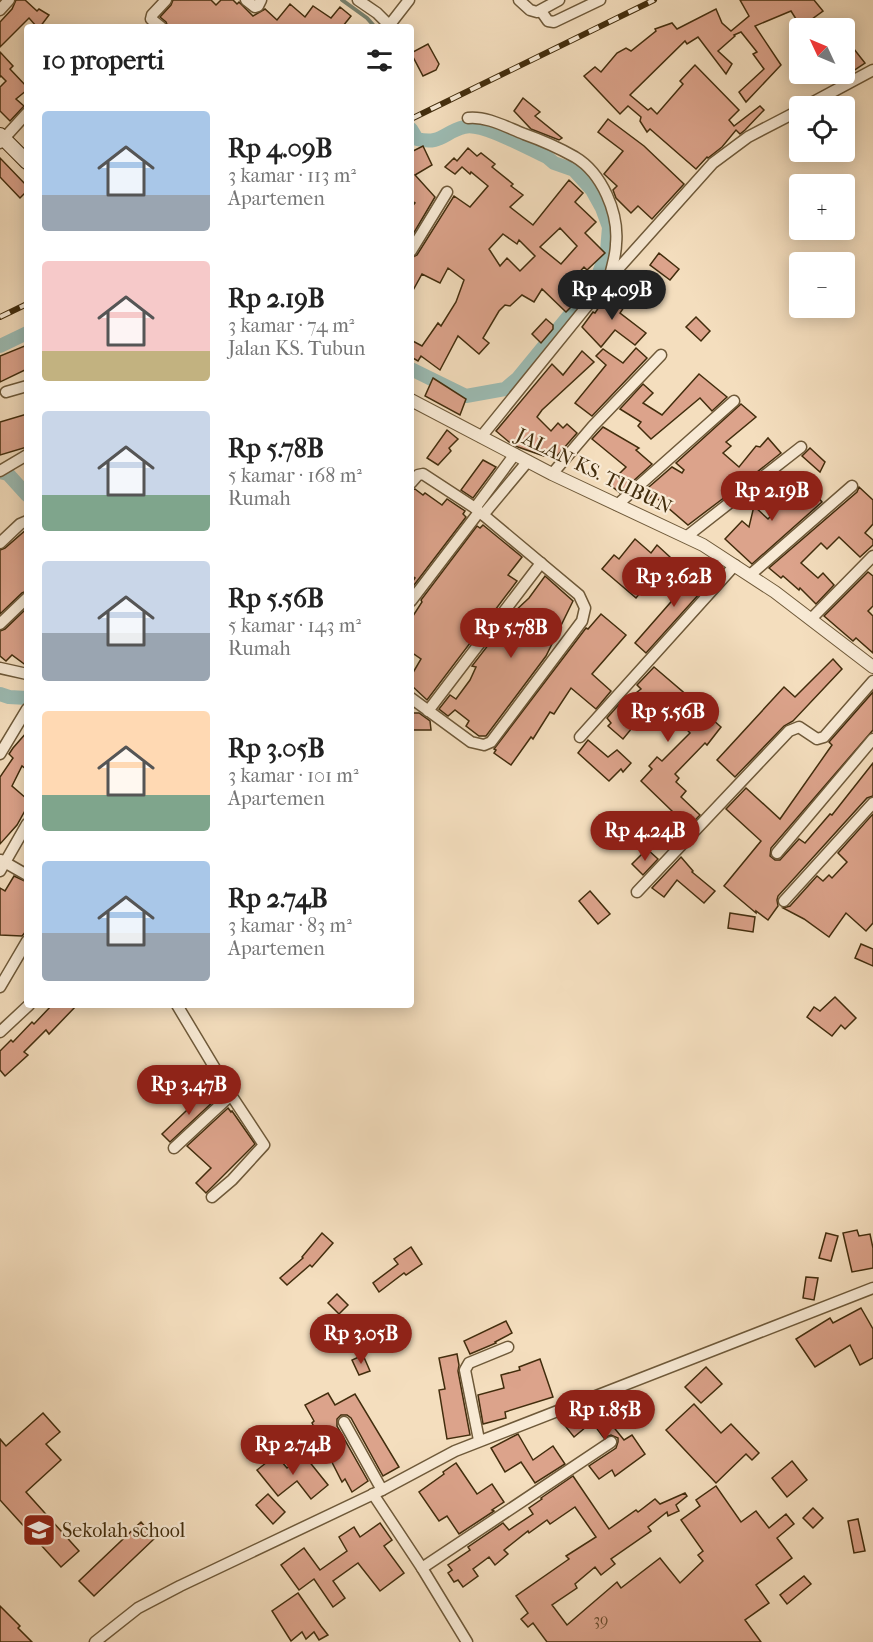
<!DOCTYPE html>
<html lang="id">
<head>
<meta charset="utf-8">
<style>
  body { margin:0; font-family:"IM FELL French Canon",serif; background:#f2f2f2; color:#222; height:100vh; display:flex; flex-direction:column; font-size:22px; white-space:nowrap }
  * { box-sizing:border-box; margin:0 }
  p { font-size:20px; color:#767676 }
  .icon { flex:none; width:33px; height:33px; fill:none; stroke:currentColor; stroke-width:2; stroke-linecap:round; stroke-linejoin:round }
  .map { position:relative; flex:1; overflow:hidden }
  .side { position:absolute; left:24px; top:24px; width:390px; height:984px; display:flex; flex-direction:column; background:#fff; border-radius:6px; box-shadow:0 3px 15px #0003 }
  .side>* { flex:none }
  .needle { width:39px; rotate:314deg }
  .buttons { position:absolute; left:789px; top:18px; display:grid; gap:12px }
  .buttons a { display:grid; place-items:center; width:66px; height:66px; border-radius:6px; background:#fff; box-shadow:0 3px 15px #0003; font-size:30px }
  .price { position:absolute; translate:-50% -51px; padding:0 14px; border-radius:21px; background:#8f2418; color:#fff; font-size:20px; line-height:39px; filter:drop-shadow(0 2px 3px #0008) }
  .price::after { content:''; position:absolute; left:50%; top:36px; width:18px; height:14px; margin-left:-9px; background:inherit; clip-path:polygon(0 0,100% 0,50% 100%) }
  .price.on { background:#222; color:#fff }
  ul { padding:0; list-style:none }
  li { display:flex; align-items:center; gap:18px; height:150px; padding:0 18px }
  li span { display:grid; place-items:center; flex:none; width:168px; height:120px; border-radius:6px; color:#555 }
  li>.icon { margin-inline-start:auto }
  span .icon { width:72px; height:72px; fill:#fffc; stroke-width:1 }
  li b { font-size:26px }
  h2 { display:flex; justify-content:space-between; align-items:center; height:72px; padding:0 18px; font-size:26px }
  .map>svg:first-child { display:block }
</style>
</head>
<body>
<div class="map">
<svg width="873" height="1642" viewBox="0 0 873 1642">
  <rect width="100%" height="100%" fill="#f4debe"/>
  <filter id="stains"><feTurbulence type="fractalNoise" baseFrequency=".00333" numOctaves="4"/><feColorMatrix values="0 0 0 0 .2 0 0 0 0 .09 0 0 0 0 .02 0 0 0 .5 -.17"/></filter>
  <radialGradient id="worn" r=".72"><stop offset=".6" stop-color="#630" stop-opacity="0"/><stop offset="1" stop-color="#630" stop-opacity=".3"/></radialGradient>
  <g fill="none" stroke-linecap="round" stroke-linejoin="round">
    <!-- stream -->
    <path stroke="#788371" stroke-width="4" d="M342,0L367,18L375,27"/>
    <!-- canal -->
    <g stroke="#9cbcb4" stroke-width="14">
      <path d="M411,129L417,139C441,145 444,132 464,127C482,122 529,149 547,157L554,163L574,170L592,190L602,208L609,227L607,251L595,284L518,378L505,389L466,396L411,369"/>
      <path d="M0,346L27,333"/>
      <path d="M0,472L8,474L27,495"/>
      <path d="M0,694L9,697L27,698"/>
    </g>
  </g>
  <!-- building -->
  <g fill="#dca38b" stroke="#422d0d" stroke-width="1.5" fill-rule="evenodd">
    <path d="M16,0H25L37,11L39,9L49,15L40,27H37L29,18L0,47V22L12,9Z"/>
    <path d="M173,0H211L216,5L221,0H233L237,4L239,2L253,16L265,9L277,20L290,4L305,17L313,6L331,18L340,7L351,16L343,26L345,27H168L166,22L160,17L171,5Z"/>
    <path d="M740,0H814L823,11L801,27L791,11L755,26L781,65L746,102L739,92L764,69L753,54L757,52L741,32L734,35L735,36L718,51L732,64L726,74L698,37L687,44L685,41L630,95L648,110L651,108L657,114L683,84L680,81L695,65L739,110L729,120L734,126L760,106L764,110L745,130L740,134L736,130L722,147L708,158L707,157L696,169L650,129L647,132L640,121L641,117L628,106L620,114L584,76L595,67L601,72L617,53L626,48L631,51L656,31L655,29L672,23L677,29L716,9L722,23L731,31L749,16Z"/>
    <path d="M844,38L850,47V44L865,63L844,77Z"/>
    <path d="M428,44L439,64L436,70L423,76L411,53Z"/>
    <path d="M0,52L13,66L10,69L27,87V90L16,99L24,106L10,121L0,111V87L6,81L1,76L0,77Z"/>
    <path d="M523,98L540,112L535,116L562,138L559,140L531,129L514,111Z"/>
    <path d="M608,119L644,146L684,184L652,219L638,206L631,213L616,198L613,190L617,186L604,174L623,151L598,132Z"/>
    <path d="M423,146L432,165L415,175L435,197L412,236L411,208L415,203L411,200V152Z"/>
    <path d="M468,148L477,156L481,153L495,164L492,167L513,184L511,186L523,195L510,207L533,225L569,180L583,193L575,202L596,222L585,233L605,253L587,270L584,267L564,289L577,301L566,312L542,289L534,302L522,295L510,306L505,305L499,311L483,338L489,343L479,354L458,336L440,370L421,356L418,361L411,357V340L422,346L438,323L441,326L456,302L464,280L448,268L440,283L422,274L411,294V258L417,255L454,196L470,207L488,186L471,172L470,174L462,167L455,174L445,167L454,158L457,161ZM560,228L577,246L561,264L540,247ZM503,234L517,244L519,240L535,256L520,271L507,258L500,266L489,249Z"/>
    <path d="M0,158L27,186V191L20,198L0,177Z"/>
    <path d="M659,253L679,269L670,280L650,265Z"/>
    <path d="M612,288L630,298L620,313L646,333L635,345L615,330L601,347L582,327L593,312L595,313Z"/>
    <path d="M696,317L710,331L701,341L686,327Z"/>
    <path d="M546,319L553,325V329L541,343L532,334Z"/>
    <path d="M27,345V369L0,382V356Z"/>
    <path d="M636,348L647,358L592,416L575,403L606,365L596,356L603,349L623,363Z"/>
    <path d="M582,351L594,362L542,410L537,417L551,431L558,423L563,428L567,424L577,433L557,456L550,449L544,456L518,447L509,442L496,431L552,364L563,375Z"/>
    <path d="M699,374L727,397L712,411L700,398L651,439L638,426L641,422L620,409L643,384L653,393L643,403L662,415Z"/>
    <path d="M433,378L466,399L460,415L425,396Z"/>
    <path d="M741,404L756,417L726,442L731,446L723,453L739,467L756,446L760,447L768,438L781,453L737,488L735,486L725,497L688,525L653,495L648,499L642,493L672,467L682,473L684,470L676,463Z"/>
    <path d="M27,414V447L0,455V422Z"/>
    <path d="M603,427L639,448L636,450L652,464L620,493L609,484L626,467L592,439Z"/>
    <path d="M447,430L458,439L449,448L451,451L438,465L427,458Z"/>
    <path d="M810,448L825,462L820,472L802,456Z"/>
    <path d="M483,460L496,467L473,498L461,490Z"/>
    <path d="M773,479L793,498L808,485L822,502L752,564L725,539L742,521L749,527L754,506L768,519L783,503L764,485Z"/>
    <path d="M859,487L873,500V524L865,533L873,540V545L860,557L839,537L827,549L821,543L801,563L818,578L823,573L834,585L816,604L800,588L799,590L783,576L781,578L769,568L857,492Z"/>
    <path d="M415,489L423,495L425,493L442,505L447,499L465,511L463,514L466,517L411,589V584L415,578L411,575V490Z"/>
    <path d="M483,525L522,557L508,575L517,581L427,700L411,685V676L421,659L411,652V619L422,602L421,600L477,526L480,528Z"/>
    <path d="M27,529V591L22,593L0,614V550L5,548Z"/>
    <path d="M635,539L651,553L657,545L670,557L636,598L602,569L614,555L619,559Z"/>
    <path d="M689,566L709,583L646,653L635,643L684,587L676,580Z"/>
    <path d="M868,572L873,576V606L868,611L873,616V653L856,638L853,641L824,616Z"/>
    <path d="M545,576L573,601L546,656L486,736H479L466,726L469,721L455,710L448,716L439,709L450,695L456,699L470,680L476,667L472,666L513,613L529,598Z"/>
    <path d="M27,608V666L12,655L6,661L0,656V631L5,629Z"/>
    <path d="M601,614L626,635L592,674L611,691L596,709L571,688L554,714L550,712L533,739L531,737L511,765L494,753L496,750L494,749L586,628L588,629Z"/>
    <path d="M833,659L842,669L793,721L784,726L735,777L717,760L784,687L795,697Z"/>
    <path d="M654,667L688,696L690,695L705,711L704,712L721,727L707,745L705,743L675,774L679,778L676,782L686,791L681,797L700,815L676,840L660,825L673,812L641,781L652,769L649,766L657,757L662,761L690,733L658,699L633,719L637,722L623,739L608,726L611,723L607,718L622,701L624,702L641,689L637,685Z"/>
    <path d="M873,692V730L771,848L770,856L775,860H780L799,839L805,843L830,814L832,815L873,763V796L867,798L778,896L777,900L778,906L768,920L756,911V913L724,886L761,841L726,809L746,788L780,819L832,745L829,742Z"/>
    <path d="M411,713H419L430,721L431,730H411Z"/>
    <path d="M27,732V770L22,766L12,786L27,799V807L17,825L0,844V777L13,758L9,754L13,748Z"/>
    <path d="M588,740L608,757L617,750L631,763L623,772L621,769L609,781L578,753Z"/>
    <path d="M873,814V923L866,931L846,913L829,937L804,919L783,908L790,906L817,876L823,881L829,875L832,878L847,862L838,853Z"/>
    <path d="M647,849L658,859L643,875L632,864Z"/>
    <path d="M681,857L693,871L692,872L715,891L704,903L677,880L664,897L652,888Z"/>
    <path d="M14,876L27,882V930L22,936L0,935V888L5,891Z"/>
    <path d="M590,891L610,914L598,924L579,901Z"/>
    <path d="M730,913L755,917L753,932L728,928Z"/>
    <path d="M861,944L873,949V966L855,958Z"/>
    <path d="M835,997L856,1018L845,1029L841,1025L832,1036L807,1017L814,1007L820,1011Z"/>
    <path d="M52,1005H77L49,1034L46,1030L24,1052L28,1055L5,1076L0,1070V1051L11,1040L13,1042L32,1022L34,1024Z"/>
    <path d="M208,1090L217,1098L170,1142L162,1134Z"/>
    <path d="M228,1108L231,1112L232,1111L255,1144L206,1193L196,1183L211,1168L187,1146Z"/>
    <path d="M857,1230L859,1236L870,1234L873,1248V1268L852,1272L843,1233Z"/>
    <path d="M322,1233L333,1243L312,1267L310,1265L287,1285L280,1278L303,1258L302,1257Z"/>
    <path d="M826,1233L838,1236L831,1261L819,1258Z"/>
    <path d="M411,1247L422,1264L406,1275L404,1273L379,1292L373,1283L398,1264L394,1259Z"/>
    <path d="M806,1277L818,1278L814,1300L803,1298Z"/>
    <path d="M337,1294L348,1305L339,1314L328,1303Z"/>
    <path d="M861,1308L873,1329V1358L860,1365L850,1345L815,1367L796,1339L830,1318L833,1323Z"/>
    <path d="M506,1321L512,1333L495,1342L496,1343L470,1354L464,1341Z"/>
    <path d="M457,1354L459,1365L458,1371L470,1435L447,1439L439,1390L445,1389L439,1358Z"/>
    <path d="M363,1355L370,1371L359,1375L352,1360Z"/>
    <path d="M540,1359L553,1397L505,1412L506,1418L483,1424L478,1395L504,1388L501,1375L520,1370L519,1367Z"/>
    <path d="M706,1367L722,1384L701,1403L685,1387Z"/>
    <path d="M328,1393L335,1405L355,1394L399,1467L383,1476L351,1418L347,1415H341L337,1419V1426L368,1481L352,1492L345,1479L342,1482L312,1423L314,1421L305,1405Z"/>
    <path d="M595,1404L624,1440L632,1435L645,1454L615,1476L612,1470L599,1479L589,1466L616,1448L618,1442V1438L611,1435L604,1438L592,1422L574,1437L562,1422L574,1413Z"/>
    <path d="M694,1404L721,1433L731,1424L759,1453L752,1460L746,1454L716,1483L666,1430Z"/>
    <path d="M43,1413L60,1432L46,1444L61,1460L26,1492L79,1551L61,1567L0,1500V1439L6,1446Z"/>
    <path d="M518,1434L533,1460L553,1446L565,1464L535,1483L521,1462L505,1472L491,1448Z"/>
    <path d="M276,1455L287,1468L304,1455L328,1485L311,1499L297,1481L278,1496L257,1470Z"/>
    <path d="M792,1461L807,1480L787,1497L772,1478Z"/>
    <path d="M456,1463L477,1494L492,1484L504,1502L492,1510L494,1511L459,1534L447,1516L439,1521L419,1492L444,1474L443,1472Z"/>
    <path d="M573,1476L609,1529L636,1510L638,1512L655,1499L660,1504L685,1493L687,1496L676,1505L679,1511L668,1516L667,1512L648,1527L651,1531L611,1559L615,1564L601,1575L595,1567L575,1584L577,1588L552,1605L567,1625L617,1582L621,1588L660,1558L680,1583L703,1561L698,1555L703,1551L681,1520L700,1506L696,1500L716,1486L741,1522L756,1511L769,1528L786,1514L794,1524L777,1538L792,1558L756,1585L769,1603L745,1620L761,1642H547L533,1623L528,1627L521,1619L528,1613L516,1596L569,1559L566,1556L596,1537L575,1507L550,1524L547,1520L529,1533L528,1531L504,1550L508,1554L495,1565L489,1557L473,1569L478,1576L463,1587L458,1580L454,1582L448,1573L452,1570L448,1565L470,1550L468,1547L503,1523L509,1530L533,1514L529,1508L542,1499L541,1498Z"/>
    <path d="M268,1494L285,1512L273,1524L256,1505Z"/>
    <path d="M813,1508L823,1518L813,1528L803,1518Z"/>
    <path d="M858,1519L865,1551L854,1553L848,1521Z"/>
    <path d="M141,1522L155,1538L94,1596L79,1581Z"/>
    <path d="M380,1523L392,1540L384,1546L404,1573L380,1591L358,1563L333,1581L345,1598L333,1607L314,1579L299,1590L281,1565L304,1548L320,1570L347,1551L339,1537L354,1527L360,1537Z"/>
    <path d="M804,1576L811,1584L787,1604L780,1595Z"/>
    <path d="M298,1593L321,1626L328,1635L319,1640L314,1632L306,1639L302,1632L291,1641L272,1611Z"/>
    <path d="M0,1606L20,1626L18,1628L32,1642H0Z"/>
  </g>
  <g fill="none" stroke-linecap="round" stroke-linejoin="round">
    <defs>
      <g id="minor">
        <path d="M246,0L255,7L258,6L261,0"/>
        <path d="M358,0L377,13L391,27"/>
        <path d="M519,0L530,10L537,12L559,0"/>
        <path d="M0,10L9,0"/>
        <path d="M541,11L548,21L554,22L600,0"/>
        <path d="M161,27L151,19L152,15L166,0"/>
        <path d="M388,27L409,0"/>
        <path d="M806,106L873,70"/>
        <path d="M468,118C487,116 506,127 524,134C541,140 559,148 575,157C602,173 619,213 616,244C616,255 612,266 610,276"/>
        <path d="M0,143L27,113"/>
        <path d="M411,251L447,192"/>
        <path d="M6,392L27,386"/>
        <path d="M481,437L609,279L713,163L748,137L800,110"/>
        <path d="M0,471L27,455"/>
        <path d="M552,474L593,426L661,355"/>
        <path d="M411,483L418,475L423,474L475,508L579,595L585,608L582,621L491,742L484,745L471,742L411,698"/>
        <path d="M617,505L734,401"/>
        <path d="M475,508L515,454"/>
        <path d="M483,515L528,461"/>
        <path d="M686,537L801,447"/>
        <path d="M0,543L20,524L27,521"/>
        <path d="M750,575L852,486"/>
        <path d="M411,601L479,512"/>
        <path d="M811,619L873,556"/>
        <path d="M0,624L27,598"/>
        <path d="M0,668L27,674"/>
        <path d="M428,711L541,563"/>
        <path d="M580,737L735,565"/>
        <path d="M0,754L27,709"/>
        <path d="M777,853L873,739"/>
        <path d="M1,860L27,875"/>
        <path d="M0,871L27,824"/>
        <path d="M637,892L789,731L799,727L817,739L824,737L873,681"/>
        <path d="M784,901L873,803"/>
        <path d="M0,987L27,941"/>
        <path d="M177,1005L231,1095L264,1145L232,1180L212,1197"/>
        <path d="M0,1032L29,1005"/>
        <path d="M174,1148L231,1095"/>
        <path d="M344,1422L382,1490"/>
        <path d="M479,1440L465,1370L469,1363L508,1347"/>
        <path d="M373,1494L422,1568L467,1642"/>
        <path d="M422,1568L611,1442"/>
        <path d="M95,1642L138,1608L180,1586L382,1490L455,1451L873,1288"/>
      </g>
      <path id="tertiary" d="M411,400L552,474L703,545L775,592L873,667"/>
      <path id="secondary" d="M0,135L27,162"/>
    </defs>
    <!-- minor casing -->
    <use href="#minor" stroke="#6e5939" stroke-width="13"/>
    <!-- tertiary casing -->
    <use href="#tertiary" stroke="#6e5939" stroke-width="14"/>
    <!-- secondary casing -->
    <use href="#secondary" stroke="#422d0d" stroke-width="16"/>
    <!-- minor -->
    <use href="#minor" stroke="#f8ead5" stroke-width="10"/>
    <!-- tertiary -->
    <use href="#tertiary" stroke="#f8ead5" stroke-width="12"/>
    <!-- secondary -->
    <use href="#secondary" stroke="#f8ead5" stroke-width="14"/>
    <defs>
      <g id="rail">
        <path d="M411,119L654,0"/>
        <path d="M0,317L27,304"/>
      </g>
    </defs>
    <!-- rail casing -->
    <use href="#rail" stroke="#422d0d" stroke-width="6"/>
    <!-- rail -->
    <use href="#rail" stroke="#f8ead5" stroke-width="4" stroke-dasharray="11" stroke-linecap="butt"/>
  </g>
  <!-- icons -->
  <defs>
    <symbol id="school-square" viewBox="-11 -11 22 22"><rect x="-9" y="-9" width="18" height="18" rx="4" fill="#8f2418" stroke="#f8ead5"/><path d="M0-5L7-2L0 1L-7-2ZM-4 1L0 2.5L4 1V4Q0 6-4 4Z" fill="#fff"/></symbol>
  </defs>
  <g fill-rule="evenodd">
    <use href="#school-square" x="20" y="1511" width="38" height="38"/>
  </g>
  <g text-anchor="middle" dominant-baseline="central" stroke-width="4.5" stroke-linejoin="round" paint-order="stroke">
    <!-- number labels -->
    <g font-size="16" fill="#684a2c">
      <text x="601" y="1619">39</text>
    </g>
    <!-- street labels -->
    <g font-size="20" fill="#422d0d" stroke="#f8ead5">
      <text transform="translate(594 471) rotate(26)">JALAN KS. TUBUN</text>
    </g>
    <!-- poi labels -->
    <g font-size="20" fill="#422d0d" stroke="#f8ead5" text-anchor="start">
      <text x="62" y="1530">Sekolah school</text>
    </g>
  </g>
  <rect width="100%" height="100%" filter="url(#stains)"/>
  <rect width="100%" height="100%" fill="url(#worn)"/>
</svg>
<div class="buttons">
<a><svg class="needle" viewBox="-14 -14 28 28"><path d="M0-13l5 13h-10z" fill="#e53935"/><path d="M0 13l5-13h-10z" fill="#767676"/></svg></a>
<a><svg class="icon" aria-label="locate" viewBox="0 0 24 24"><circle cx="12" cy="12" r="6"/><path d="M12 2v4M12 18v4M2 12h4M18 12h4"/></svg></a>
<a>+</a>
<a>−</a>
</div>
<b class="price on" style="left:612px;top:321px">Rp 4.09B</b>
<b class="price" style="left:772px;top:522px">Rp 2.19B</b>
<b class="price" style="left:674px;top:608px">Rp 3.62B</b>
<b class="price" style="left:511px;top:659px">Rp 5.78B</b>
<b class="price" style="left:668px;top:743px">Rp 5.56B</b>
<b class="price" style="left:645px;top:862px">Rp 4.24B</b>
<b class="price" style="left:189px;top:1116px">Rp 3.47B</b>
<b class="price" style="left:361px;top:1365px">Rp 3.05B</b>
<b class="price" style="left:605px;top:1441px">Rp 1.85B</b>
<b class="price" style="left:293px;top:1476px">Rp 2.74B</b>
<section class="side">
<h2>10 properti<svg class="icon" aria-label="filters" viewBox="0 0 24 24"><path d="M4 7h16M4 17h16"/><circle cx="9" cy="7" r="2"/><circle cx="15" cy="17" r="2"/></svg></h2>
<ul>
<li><span style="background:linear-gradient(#a9c7e8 70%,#9aa5b1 0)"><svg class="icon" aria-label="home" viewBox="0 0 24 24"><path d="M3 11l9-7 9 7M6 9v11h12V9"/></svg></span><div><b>Rp 4.09B</b><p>3 kamar · 113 m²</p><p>Apartemen</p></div></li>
<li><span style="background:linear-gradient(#f6c9c9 75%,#c2b280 0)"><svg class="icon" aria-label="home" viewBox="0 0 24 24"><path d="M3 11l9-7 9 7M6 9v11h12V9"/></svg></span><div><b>Rp 2.19B</b><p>3 kamar · 74 m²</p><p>Jalan KS. Tubun</p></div></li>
<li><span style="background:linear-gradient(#c9d6e8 70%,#7fa58c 0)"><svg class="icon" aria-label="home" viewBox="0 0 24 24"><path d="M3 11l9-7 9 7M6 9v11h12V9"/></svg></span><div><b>Rp 5.78B</b><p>5 kamar · 168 m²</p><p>Rumah</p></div></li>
<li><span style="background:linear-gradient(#c9d6e8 60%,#9aa5b1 0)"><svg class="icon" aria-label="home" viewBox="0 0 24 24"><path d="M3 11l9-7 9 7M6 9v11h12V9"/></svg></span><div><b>Rp 5.56B</b><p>5 kamar · 143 m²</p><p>Rumah</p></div></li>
<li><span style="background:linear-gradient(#ffd9b3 70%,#7fa58c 0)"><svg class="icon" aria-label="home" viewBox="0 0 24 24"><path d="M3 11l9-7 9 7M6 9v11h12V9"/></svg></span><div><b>Rp 3.05B</b><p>3 kamar · 101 m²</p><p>Apartemen</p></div></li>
<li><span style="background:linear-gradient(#a9c7e8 60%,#9aa5b1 0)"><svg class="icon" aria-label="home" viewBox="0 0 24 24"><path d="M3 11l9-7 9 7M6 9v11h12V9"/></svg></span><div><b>Rp 2.74B</b><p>3 kamar · 83 m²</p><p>Apartemen</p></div></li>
</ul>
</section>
</div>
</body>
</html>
